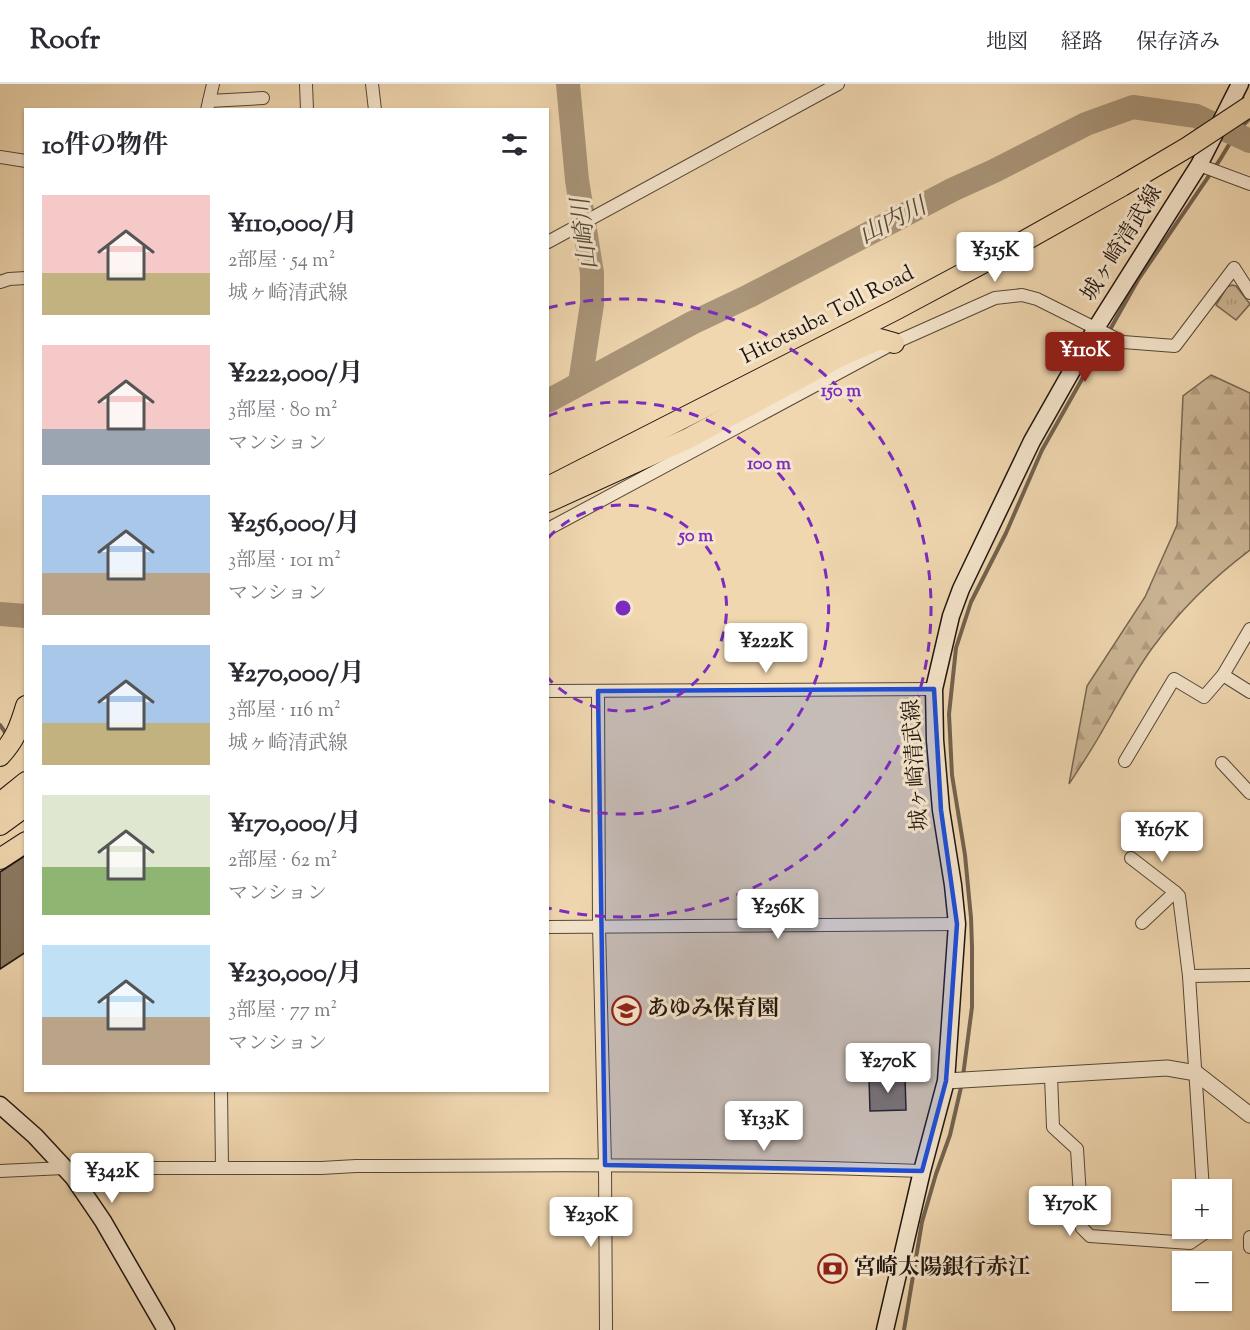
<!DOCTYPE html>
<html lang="ja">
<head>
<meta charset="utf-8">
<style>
  body { margin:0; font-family:"Sorts Mill Goudy","Noto Serif JP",serif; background:#f2f2f3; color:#2b2b33; height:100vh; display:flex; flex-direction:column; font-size:22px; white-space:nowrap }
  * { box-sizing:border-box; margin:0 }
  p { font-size:20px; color:#7c7c81 }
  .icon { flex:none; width:33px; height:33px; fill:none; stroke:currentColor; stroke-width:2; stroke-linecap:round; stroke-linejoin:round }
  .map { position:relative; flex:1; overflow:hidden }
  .side { position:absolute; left:24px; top:24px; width:525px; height:984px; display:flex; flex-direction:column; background:#fff; border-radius:0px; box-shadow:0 2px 4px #0004 }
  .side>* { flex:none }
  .fabs { position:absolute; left:1172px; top:1095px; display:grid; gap:12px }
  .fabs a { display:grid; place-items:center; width:60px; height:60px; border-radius:0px; background:#fff; box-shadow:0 2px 4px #0004; font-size:30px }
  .price { position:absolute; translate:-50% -51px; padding:0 14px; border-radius:6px; background:#fff; color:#222; font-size:20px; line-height:39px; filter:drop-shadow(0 2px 3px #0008) }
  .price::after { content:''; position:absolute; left:50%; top:36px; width:18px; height:14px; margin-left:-9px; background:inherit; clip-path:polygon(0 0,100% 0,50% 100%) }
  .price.active { background:#8f2418; color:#fff }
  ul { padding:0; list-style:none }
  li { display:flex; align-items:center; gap:18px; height:150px; padding:0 18px }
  li span { display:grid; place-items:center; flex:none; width:168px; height:120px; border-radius:0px; color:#555 }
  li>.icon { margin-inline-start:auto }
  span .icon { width:72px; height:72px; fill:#fffc; stroke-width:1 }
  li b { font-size:26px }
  h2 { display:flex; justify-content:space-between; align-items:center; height:72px; padding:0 18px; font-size:26px }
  header { display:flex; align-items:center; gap:36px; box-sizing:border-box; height:84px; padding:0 30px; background:#fff; border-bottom:2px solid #e1e1e2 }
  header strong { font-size:28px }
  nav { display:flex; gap:33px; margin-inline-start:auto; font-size:21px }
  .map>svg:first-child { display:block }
</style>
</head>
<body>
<header>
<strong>Roofr</strong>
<nav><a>地図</a><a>経路</a><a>保存済み</a></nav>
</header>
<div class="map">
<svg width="1250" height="1246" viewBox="0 0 1250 1246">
  <defs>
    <pattern id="forest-firs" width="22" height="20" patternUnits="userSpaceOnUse" patternTransform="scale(1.5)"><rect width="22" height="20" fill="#ccb695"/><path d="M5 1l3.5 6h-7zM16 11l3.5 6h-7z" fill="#af9c7f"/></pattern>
    <pattern id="park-tufts" width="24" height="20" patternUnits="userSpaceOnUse" patternTransform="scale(1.5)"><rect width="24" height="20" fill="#ccb695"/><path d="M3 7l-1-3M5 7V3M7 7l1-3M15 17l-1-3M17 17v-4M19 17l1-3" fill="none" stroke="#af9c7f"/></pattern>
  </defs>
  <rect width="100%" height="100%" fill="#f0d7b0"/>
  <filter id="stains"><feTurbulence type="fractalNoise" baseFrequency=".00333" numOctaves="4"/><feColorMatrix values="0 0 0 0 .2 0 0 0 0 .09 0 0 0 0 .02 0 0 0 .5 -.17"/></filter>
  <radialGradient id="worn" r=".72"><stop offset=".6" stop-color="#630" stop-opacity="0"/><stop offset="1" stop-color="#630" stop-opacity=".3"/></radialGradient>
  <!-- forest -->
  <path fill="url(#forest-firs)" stroke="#766652" stroke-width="1.5" d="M1211,291L1250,309V466C1214,493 1180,526 1153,563C1133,590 1118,620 1101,649C1091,667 1080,683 1069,700L1087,602L1145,513L1177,441L1183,312Z"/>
  <!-- park -->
  <path fill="url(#park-tufts)" stroke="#766652" stroke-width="1.5" d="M1232,201L1236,202L1250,220L1236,236L1216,221L1227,203Z"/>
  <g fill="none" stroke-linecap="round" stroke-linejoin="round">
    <!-- stream -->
    <g stroke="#72624f" stroke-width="4">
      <path d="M0,641L7,651"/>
      <path d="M963,992L972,923V863L971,834L965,771L952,691L949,630L956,564L971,518L1006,449L1042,366L1138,196L1221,74L1236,49L1250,34"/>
      <path d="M904,1246L922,1138L936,1090L950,1051L962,999"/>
    </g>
    <!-- river -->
    <g stroke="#a99579" stroke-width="24">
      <path d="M568,0L577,96L592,189V220L580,299"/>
      <path d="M548,317L692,239L749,212L954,105L994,87L1086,40L1133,23L1196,32L1250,57"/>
      <path d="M0,530L26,532"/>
    </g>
  </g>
  <!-- building -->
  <g fill="#8c7a63" stroke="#1f150f" stroke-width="1.5">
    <path d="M26,771V868L0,885V788Z"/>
    <path d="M905,992L906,1026L870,1027L869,994Z"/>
  </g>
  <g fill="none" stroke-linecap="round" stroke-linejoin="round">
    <defs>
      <g id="minor">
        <path d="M306,0L307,26"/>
        <path d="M372,0L375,26"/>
        <path d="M209,17L263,14"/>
        <path d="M207,26L213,0"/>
        <path d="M0,73L26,77"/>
        <path d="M1199,81L1250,100"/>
        <path d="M548,158L838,0"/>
        <path d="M0,198L9,195L26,194"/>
        <path d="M548,445L894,259L995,214L1022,211L1037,215L1123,258L1175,262L1234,184L1250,209"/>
        <path d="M1223,591L1250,608"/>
        <path d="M548,607L934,605"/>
        <path d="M598,607L599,842L605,1081L606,1246"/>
        <path d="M1125,677L1174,595L1204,613L1223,591L1250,545"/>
        <path d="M1222,679L1250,709"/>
        <path d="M1131,774L1175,808"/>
        <path d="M1142,839L1175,808L1179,812L1189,892L1203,1106"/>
        <path d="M548,843L957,840"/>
        <path d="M1189,892L1250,891"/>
        <path d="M1051,992L1053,1043L1077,1065L1082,1144L1090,1152L1190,1159L1206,1148L1205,1144"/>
        <path d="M221,1006L222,1084"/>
        <path d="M0,1087L64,1084"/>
        <path d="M79,1102L124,1084H321L356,1082C544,1081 733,1080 922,1087"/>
        <path d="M1250,1153V1163"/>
      </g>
      <path id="tertiary" d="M946,997L1167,984L1196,989L1250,1031"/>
      <g id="secondary">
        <path d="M0,1021L35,1052L73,1093L103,1137L166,1246"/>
        <path d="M885,1246L922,1087L946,997L957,840L953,801L941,726L935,656L934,605L951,532L961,505L1032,357L1096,244L1199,81L1240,0"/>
      </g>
      <g id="primary">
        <path d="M548,403L895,226L1024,157L1122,102"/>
        <path d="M548,418L689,354L843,271L880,255L894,259"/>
        <path d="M0,672C15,656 20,642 26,622"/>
        <path d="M0,719L26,698"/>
        <path d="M0,741L26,722"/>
        <path d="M0,775L26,758"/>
      </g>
    </defs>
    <!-- minor casing -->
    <use href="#minor" stroke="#534637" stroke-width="14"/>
    <!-- tertiary casing -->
    <use href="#tertiary" stroke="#534637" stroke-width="17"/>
    <!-- secondary casing -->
    <use href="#secondary" stroke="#1f150f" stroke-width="19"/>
    <!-- primary casing -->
    <use href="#primary" stroke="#1f150f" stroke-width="22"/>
    <!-- minor -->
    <use href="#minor" stroke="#f5e5cc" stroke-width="12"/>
    <!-- tertiary -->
    <use href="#tertiary" stroke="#f5e5cc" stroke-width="15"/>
    <!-- secondary -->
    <use href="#secondary" stroke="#f5e5cc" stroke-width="16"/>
    <!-- primary -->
    <use href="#primary" stroke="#f0d7b0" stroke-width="20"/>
    <defs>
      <path id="primary-bridge" d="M1122,102L1188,63L1250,22"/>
    </defs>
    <!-- primary-bridge casing -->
    <use href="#primary-bridge" stroke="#1f150f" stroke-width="22" stroke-linecap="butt"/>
    <!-- primary-bridge -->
    <use href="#primary-bridge" stroke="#f0d7b0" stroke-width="20"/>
  </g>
  <!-- marked area -->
  <path fill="#1d4ed8" fill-opacity="0.2" stroke="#1d4ed8" stroke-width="4.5" stroke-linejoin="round" d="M934,605L941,726L957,840L946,997L922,1087L605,1081L598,607Z"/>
  <!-- distance rings -->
  <g fill="none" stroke="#7b2cbf" stroke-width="3" stroke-dasharray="10 8">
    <path d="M548 454A103 103 0 1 1 548 594"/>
    <path d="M548 332A206 206 0 1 1 548 716"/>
    <path d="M548 224A309 309 0 1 1 548 824"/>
  </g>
  <!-- icons -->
  <defs>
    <symbol id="school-ring" viewBox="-11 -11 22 22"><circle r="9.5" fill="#f5e5cc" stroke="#8f2418" stroke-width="1.5"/><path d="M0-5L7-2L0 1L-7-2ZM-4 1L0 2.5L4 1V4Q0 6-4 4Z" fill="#8f2418"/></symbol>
    <symbol id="bank-ring" viewBox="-11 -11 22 22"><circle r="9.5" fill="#f5e5cc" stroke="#8f2418" stroke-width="1.5"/><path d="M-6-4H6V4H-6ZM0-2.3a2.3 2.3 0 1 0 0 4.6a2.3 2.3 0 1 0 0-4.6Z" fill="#8f2418"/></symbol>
  </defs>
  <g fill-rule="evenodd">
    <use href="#school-ring" x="610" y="910" width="33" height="33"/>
    <use href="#bank-ring" x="816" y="1168" width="33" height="33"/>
  </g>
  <g text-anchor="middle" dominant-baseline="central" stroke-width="6" stroke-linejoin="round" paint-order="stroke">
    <!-- street labels -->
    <g font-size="22" fill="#1f150f" stroke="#f5e5cc">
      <text transform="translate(1123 160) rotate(-58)">城ヶ崎清武線</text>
      <text transform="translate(828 232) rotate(-27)">Hitotsuba Toll Road</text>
      <text transform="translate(917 681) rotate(-94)">城ヶ崎清武線</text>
    </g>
    <!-- poi labels -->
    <g font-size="22" font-weight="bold" fill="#1f150f" stroke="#f5e5cc" text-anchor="start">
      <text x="647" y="926">あゆみ保育園</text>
      <text x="854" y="1185">宮崎太陽銀行赤江</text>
    </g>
    <!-- water labels -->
    <g font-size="24" font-style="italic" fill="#564839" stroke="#f5e5cc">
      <text transform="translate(893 138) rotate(-27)">山内川</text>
      <text transform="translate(586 150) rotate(-97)">山崎川</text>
    </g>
  </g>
  <circle cx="623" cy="524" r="9" fill="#7b2cbf" stroke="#f5e5cc" stroke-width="3"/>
  <g font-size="18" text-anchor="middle" font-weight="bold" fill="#7b2cbf" stroke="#f5e5cc" stroke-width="6" stroke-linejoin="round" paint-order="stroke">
    <text x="841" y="312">150 m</text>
    <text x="769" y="385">100 m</text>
    <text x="696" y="457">50 m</text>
  </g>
  <rect width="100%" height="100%" filter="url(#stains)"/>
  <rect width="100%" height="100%" fill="url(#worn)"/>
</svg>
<div class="fabs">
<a>+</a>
<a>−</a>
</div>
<b class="price" style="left:995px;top:199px">¥315K</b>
<b class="price active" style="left:1085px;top:299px">¥110K</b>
<b class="price" style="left:766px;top:590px">¥222K</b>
<b class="price" style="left:1162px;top:779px">¥167K</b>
<b class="price" style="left:778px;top:856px">¥256K</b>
<b class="price" style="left:888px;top:1010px">¥270K</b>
<b class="price" style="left:764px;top:1068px">¥133K</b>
<b class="price" style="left:112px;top:1120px">¥342K</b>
<b class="price" style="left:1070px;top:1153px">¥170K</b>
<b class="price" style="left:591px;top:1164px">¥230K</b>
<section class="side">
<h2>10件の物件<svg class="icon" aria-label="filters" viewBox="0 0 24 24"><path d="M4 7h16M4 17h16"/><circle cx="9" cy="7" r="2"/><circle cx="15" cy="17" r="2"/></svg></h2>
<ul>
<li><span style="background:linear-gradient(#f6c9c9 65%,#c2b280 0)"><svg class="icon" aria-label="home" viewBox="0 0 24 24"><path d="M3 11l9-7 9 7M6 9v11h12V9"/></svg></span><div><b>¥110,000/月</b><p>2部屋 · 54 m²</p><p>城ヶ崎清武線</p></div></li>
<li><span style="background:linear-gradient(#f6c9c9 70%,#9aa5b1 0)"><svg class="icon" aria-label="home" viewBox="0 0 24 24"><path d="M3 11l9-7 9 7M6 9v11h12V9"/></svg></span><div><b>¥222,000/月</b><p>3部屋 · 80 m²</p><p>マンション</p></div></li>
<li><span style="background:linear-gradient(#a9c7e8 65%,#b9a48a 0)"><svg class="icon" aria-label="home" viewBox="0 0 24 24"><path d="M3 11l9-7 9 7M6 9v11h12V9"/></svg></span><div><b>¥256,000/月</b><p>3部屋 · 101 m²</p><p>マンション</p></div></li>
<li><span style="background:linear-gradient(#a9c7e8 65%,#c2b280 0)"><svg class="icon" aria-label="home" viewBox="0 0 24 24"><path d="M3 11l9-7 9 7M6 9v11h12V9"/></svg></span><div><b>¥270,000/月</b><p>3部屋 · 116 m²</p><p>城ヶ崎清武線</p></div></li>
<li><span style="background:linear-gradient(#dfe7d0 60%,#8fb573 0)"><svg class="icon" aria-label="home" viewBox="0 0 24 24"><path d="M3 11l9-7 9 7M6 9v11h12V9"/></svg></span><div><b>¥170,000/月</b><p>2部屋 · 62 m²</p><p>マンション</p></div></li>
<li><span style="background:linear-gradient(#bfe0f5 60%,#b9a48a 0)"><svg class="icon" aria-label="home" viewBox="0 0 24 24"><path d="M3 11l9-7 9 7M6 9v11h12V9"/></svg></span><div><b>¥230,000/月</b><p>3部屋 · 77 m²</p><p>マンション</p></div></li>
</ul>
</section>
</div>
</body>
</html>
